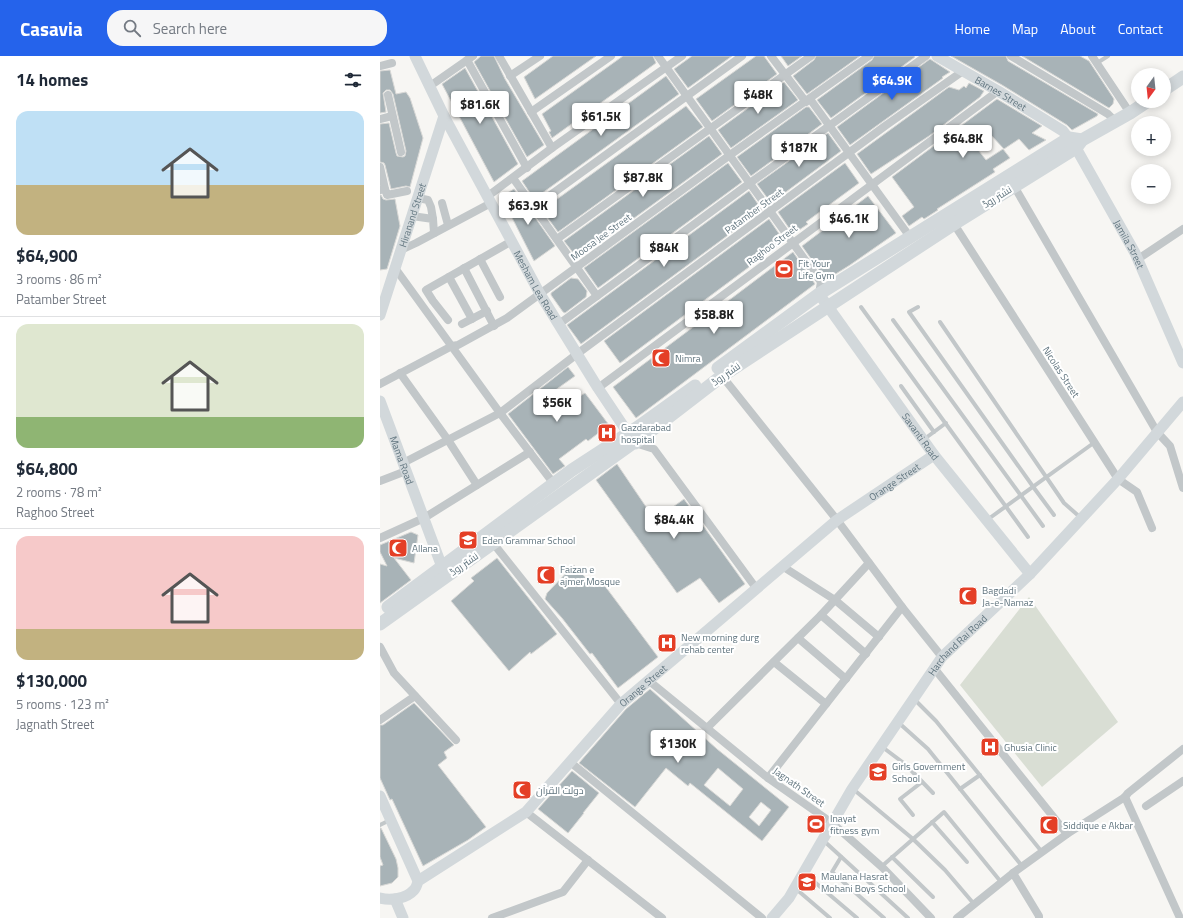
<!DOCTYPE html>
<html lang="en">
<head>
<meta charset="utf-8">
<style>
  body { margin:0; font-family:"Titillium Web",Cairo,sans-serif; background:#f6f6f7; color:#1f2937; height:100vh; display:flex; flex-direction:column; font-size:15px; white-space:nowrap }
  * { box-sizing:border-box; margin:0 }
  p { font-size:13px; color:#747a83 }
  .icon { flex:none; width:22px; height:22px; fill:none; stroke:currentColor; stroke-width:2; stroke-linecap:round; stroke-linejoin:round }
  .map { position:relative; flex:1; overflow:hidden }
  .sheet { display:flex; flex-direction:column; background:#fff; width:380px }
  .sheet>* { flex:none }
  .needle { width:26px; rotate:195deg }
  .buttons { position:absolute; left:751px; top:12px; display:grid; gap:8px }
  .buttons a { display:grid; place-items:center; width:40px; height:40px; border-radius:50%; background:#fff; box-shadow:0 2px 10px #0003; font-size:20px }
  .price { position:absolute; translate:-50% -34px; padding:0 9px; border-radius:4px; background:#fff; color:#222; font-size:13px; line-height:26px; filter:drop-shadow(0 1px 2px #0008) }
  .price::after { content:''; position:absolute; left:50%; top:24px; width:12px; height:9px; margin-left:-6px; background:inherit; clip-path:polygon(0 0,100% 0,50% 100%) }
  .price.selected { background:#2563eb; color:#fff }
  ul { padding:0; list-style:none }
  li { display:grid; align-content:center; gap:8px; height:212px; padding:0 16px }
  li+li { border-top:1px solid #e0e1e3 }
  li span { display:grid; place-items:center; height:124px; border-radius:12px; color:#555 }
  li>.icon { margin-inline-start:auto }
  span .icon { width:72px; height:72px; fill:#fffc; stroke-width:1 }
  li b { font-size:17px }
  h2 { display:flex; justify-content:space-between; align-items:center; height:48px; padding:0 16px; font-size:17px }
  header { display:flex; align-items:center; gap:24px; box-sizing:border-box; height:56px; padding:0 20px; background:#2563eb; color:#fff }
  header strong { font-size:19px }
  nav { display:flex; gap:22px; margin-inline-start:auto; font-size:14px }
  .search { width:280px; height:36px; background:#f6f6f7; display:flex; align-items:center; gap:10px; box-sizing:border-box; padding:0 14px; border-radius:16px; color:#747a83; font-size:15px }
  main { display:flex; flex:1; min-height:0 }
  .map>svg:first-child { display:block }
</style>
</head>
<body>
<header>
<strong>Casavia</strong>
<div class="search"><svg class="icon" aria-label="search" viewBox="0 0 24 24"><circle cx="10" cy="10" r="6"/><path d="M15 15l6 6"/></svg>Search here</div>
<nav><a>Home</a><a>Map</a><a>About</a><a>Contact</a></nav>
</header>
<main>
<section class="sheet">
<h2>14 homes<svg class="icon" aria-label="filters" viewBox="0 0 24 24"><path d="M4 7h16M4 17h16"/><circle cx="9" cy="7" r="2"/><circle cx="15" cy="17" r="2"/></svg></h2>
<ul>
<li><span style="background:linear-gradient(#bfe0f5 60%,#c2b280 0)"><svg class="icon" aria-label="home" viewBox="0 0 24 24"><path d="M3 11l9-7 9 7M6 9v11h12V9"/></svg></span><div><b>$64,900</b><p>3 rooms · 86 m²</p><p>Patamber Street</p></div></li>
<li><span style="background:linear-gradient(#dfe7d0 75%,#8fb573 0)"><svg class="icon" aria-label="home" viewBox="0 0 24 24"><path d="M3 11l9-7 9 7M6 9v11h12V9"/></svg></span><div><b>$64,800</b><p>2 rooms · 78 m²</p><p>Raghoo Street</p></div></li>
<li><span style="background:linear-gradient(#f6c9c9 75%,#c2b280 0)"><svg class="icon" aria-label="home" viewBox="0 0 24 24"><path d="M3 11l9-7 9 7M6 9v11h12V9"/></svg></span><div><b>$130,000</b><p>5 rooms · 123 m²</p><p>Jagnath Street</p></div></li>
</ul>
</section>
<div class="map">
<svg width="803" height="862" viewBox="0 0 803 862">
  <rect width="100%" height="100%" fill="#f7f6f3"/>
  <!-- green -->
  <path fill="#d9ded4" d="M649,541L738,666L662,731L580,629Z"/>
  <!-- building -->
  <g fill="#a8b3b7" stroke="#d8d8d6" fill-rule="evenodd">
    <path d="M101,0H114L125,23L164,89L147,101L94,6Z"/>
    <path d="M173,0H216L155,43L144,21Z"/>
    <path d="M243,0H273L276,7L172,82L169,76L171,75L162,58Z"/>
    <path d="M312,0H352L308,32L294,13Z"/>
    <path d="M376,0H384L397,18L332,65L316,43Z"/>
    <path d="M401,0H422L408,10Z"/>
    <path d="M436,0H480L427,38L413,20L434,4Z"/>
    <path d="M494,0H534L535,1L451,62L437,44L492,4Z"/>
    <path d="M571,0H626L628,5L718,58L717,60L692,74L687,69L622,29Z"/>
    <path d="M642,0H700L709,5L734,43L733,48L729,52Z"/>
    <path d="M550,3L570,16L562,21L563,22L470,89L457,71Z"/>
    <path d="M85,12L138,108L114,126L62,28Z"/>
    <path d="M10,14L16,38L26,36L30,42L43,82L30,131L26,130L11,133L5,109L4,107L0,106V68L9,67L16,97L17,100L23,101L25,100L26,95L13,38L10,34H6L3,37L6,56L0,57V15Z"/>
    <path d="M286,20L299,38L154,143L142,125Z"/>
    <path d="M404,26L418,44L351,92L338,74Z"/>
    <path d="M589,27L604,35L600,41L549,80L491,118L477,98L569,31L579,34L584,30L586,32Z"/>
    <path d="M617,43L662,70L652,77L666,84L649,94L639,83L624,93L610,78L595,90L606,104L623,93L630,102L613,113L615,116L557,153L558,154L544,163L542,161L529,170L522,160L534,151L512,121Z"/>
    <path d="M306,50L323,71L178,176L162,154Z"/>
    <path d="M426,51H429L442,68L371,120L357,101Z"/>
    <path d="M448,77L461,95L391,147L377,128Z"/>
    <path d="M329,80L342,98L198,203L184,185Z"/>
    <path d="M348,107L362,126L218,232L204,212Z"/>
    <path d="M465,107L479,127L426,166L428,168L413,178L398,156Z"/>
    <path d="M134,133L145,149L144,150L148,156L152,161L154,160L175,190L154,205L123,144L124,139Z"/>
    <path d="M369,135L382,154L201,288L187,269Z"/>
    <path d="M0,139H1L3,143L6,144L15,143L20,170L7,213L0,214Z"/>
    <path d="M488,140L516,177L470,209L446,224L422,190Z"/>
    <path d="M389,163L404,185L240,307L224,285Z"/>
    <path d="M413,196L435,228L256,362L233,331L328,260L330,262L342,254L340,251Z"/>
    <path d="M191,222L198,223L207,235L206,241L185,257L183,256L171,239V237Z"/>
    <path d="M188,311L195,320L160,345L174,362L184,354L182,352L205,337L229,369L208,385L206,383L179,403L185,410L173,418L128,358Z"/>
    <path d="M237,408L275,464L304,443L365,528L339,547L320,522L297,537L216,424Z"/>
    <path d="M31,476L38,479L34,507L14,502L31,524L0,547V508L7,510L0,496V489Z"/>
    <path d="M117,502L177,578L151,598L150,596L129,615L71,545L94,525L91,522Z"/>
    <path d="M194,509L214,531L222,526L278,601L238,632L212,597L210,598L182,562L165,543L167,537Z"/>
    <path d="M270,633L337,693L409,751L382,785L310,727L308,730L286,712L255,751L199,707L246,653ZM338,712L363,733L350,750L324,729ZM381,746L391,754L379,770L369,761Z"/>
    <path d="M34,647L74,689L64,696L67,702L58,709L106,771L88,784L43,810L12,743L10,744L0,722V669H3Z"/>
    <path d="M192,715L219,737L203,757H204L188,777L158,753Z"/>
    <path d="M0,772H1L16,803L18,812V821L12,827L0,830V810L3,809L0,801Z"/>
  </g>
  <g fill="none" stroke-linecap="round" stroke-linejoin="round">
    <!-- lane -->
    <g stroke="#c2c7c9" stroke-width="4">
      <path d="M717,7L728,0"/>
      <path d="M481,251L648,481"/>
      <path d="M538,251L529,256L654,432L674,459"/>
      <path d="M513,264L663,470"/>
      <path d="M560,266L684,447L701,462"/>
      <path d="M521,330L554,376"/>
      <path d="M543,384L566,367"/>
      <path d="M607,464L715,386"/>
      <path d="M534,643L556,665L662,796"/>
      <path d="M519,667L548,693L642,810"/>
      <path d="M501,690L525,708L553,737"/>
      <path d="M473,733L533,783L565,814L594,848"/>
      <path d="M580,733L600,719"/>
      <path d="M533,759L520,743L542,726"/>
      <path d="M552,766L587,806"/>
      <path d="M0,769L10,764"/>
      <path d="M444,785L528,862"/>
      <path d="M461,801L452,816L504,862"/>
      <path d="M512,801L553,841"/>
      <path d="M501,811L564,756L621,826"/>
      <path d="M424,817L477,862"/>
      <path d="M415,832L450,862"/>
    </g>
    <!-- street -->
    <g stroke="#c2c7c9" stroke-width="8">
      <path d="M119,0L172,92"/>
      <path d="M278,0L441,226L439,238"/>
      <path d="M391,0L426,46"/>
      <path d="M631,0L728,58L735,65"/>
      <path d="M712,0L750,57"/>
      <path d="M87,4L147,112"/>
      <path d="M0,10L12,7"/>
      <path d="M130,20L160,0"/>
      <path d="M50,30L93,0"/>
      <path d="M8,39L21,96"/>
      <path d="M430,43L530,181"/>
      <path d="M151,56L231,0"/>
      <path d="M0,63L12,60"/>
      <path d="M0,111L5,133"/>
      <path d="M133,122L217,240"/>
      <path d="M634,130L777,376L790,390L803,432"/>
      <path d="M0,134L5,133L7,139L27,135"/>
      <path d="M108,140L172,92L302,0"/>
      <path d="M38,142L48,144L51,151L53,163"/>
      <path d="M62,147L68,169"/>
      <path d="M154,151L362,0"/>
      <path d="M32,160L53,163L54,177"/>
      <path d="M574,168L738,423L757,436L772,472"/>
      <path d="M177,183L431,0"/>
      <path d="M21,194L36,187L111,147"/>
      <path d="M100,203L120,241"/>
      <path d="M758,203L803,173"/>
      <path d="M15,212L120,357L174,428"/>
      <path d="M84,212L114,270"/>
      <path d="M69,221L92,263"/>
      <path d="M68,264L53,245L46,234L132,185"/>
      <path d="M82,268L107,255"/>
      <path d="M179,268L370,127L546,0"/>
      <path d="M20,317L68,384L97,429"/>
      <path d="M342,320L457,464L522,551L562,601"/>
      <path d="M0,328L72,290L78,289L127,262L350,99L489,0"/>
      <path d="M218,332L618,35"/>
      <path d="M255,387L274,393L376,532"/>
      <path d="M23,407L120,357L197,298L505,70L583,15"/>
      <path d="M0,425L26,415"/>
      <path d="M0,482L44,462L150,396"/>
      <path d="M113,487L241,648"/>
      <path d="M402,510L455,544L499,581"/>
      <path d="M441,559L486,598"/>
      <path d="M418,582L466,623"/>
      <path d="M0,591L14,617L76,684"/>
      <path d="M394,606L446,648"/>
      <path d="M554,612L687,778"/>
      <path d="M268,624L388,722L452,767L503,812L551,862"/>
      <path d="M0,664L35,640"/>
      <path d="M327,672L441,559L489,507"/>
      <path d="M190,706L382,862"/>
      <path d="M388,722L522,551"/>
      <path d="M745,741L800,862"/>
      <path d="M766,750L803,725"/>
      <path d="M146,756L282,862"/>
      <path d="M633,817L659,860V862"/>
      <path d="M112,862L183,836L208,804"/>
      <path d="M577,862L633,817L687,778L745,741L748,737L803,693"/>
    </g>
    <!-- secondary -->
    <g stroke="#d2d8db" stroke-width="11">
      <path id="s1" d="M35,0L64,60L160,238L218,332L252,383"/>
      <path id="s2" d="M557,0L618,35L683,75L696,92L755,197L803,307"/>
      <path id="s3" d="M439,238L554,399L650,518"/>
      <path id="s4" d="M0,259L64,60"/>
      <path id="s5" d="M0,345L62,511"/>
      <path d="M0,740L38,825"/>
      <path id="s6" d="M0,842C10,845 26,843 34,834C36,832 37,829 38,825L146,756L241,648L457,464L554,399"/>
      <path d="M15,843L23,862"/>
      <path id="s7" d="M392,862L409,842L472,733L562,601L650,518L738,423L803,346"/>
    </g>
    <!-- primary -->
    <g stroke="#d2d8db" stroke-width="13">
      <path d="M784,34L803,21"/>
      <path d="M338,312L439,238L689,82L702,84"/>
      <path d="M8,551L192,414L258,371L315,330"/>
      <path d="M0,568L253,387H255L342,320L574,168L696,92L702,84L750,57L768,45"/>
    </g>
  </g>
  <!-- icons -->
  <defs>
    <symbol id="stadium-square" viewBox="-11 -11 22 22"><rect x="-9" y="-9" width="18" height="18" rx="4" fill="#e43f26" stroke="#fff"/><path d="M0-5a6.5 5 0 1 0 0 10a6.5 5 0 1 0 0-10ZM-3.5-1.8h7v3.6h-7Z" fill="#fff"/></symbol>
    <symbol id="mosque-square" viewBox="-11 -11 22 22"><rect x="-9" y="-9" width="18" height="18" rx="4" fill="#e43f26" stroke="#fff"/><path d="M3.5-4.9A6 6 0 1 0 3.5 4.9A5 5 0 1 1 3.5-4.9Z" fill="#fff"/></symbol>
    <symbol id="hospital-square" viewBox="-11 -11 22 22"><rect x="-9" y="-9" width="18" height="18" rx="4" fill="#e43f26" stroke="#fff"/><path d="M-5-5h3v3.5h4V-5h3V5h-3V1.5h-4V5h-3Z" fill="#fff"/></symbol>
    <symbol id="school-square" viewBox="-11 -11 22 22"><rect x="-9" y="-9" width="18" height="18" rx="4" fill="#e43f26" stroke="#fff"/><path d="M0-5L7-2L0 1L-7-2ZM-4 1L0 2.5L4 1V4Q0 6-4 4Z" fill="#fff"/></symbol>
  </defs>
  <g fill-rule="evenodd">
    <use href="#stadium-square" x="393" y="202" width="22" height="22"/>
    <use href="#mosque-square" x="270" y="291" width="22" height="22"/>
    <use href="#hospital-square" x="216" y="366" width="22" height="22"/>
    <use href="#school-square" x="77" y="473" width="22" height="22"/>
    <use href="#mosque-square" x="7" y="481" width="22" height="22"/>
    <use href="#mosque-square" x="155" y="508" width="22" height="22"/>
    <use href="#mosque-square" x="577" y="529" width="22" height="22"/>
    <use href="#hospital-square" x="276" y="576" width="22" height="22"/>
    <use href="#hospital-square" x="599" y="680" width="22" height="22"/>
    <use href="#school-square" x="487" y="705" width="22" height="22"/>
    <use href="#mosque-square" x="131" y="723" width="22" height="22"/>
    <use href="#stadium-square" x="425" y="757" width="22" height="22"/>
    <use href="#mosque-square" x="658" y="758" width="22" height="22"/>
    <use href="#school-square" x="416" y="815" width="22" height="22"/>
  </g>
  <g text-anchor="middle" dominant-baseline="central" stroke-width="4" stroke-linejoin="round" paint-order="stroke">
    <!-- street labels -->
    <g font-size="10" fill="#61757f" stroke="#fff">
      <text stroke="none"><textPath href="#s2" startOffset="74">Barnes Street</textPath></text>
      <text transform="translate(617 141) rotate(-32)">نشتر روڈ</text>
      <text transform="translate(374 155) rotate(-36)">Patamber Street</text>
      <text stroke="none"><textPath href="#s4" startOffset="105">Hiranand Street</textPath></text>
      <text transform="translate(221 181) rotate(-36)">Moosa Jee Street</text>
      <text stroke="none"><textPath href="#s2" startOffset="278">Jamila Street</textPath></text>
      <text transform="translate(392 189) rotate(-37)">Raghoo Street</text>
      <text stroke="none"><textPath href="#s1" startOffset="259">Mesham Lea Road</textPath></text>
      <text transform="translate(681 316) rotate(57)">Nicolas Street</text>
      <text transform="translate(346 318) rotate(-35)">نشتر روڈ</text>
      <text stroke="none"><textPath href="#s3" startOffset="175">Savanti Road</textPath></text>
      <text stroke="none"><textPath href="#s5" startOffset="63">Mama Road</textPath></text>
      <text stroke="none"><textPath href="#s6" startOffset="671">Orange Street</textPath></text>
      <text transform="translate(84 508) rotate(-35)">نشتر روڈ</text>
      <text stroke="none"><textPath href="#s7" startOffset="331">Harchand Rai Road</textPath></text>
      <text stroke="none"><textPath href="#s6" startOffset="347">Orange Street</textPath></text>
      <text transform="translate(419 731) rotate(35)">Jagnath Street</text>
    </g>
    <!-- poi labels -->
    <g font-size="10" fill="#61757f" stroke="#fff" text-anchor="start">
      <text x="418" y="207">Fit Your<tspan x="418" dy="12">Life Gym</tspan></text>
      <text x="295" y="302">Nimra</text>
      <text x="241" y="371">Gazdarabad<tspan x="241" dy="12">hospital</tspan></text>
      <text x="102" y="484">Eden Grammar School</text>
      <text x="32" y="492">Allana</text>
      <text x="180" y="513">Faizan e<tspan x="180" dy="12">ajmer Mosque</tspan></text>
      <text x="602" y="534">Bagdadi<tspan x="602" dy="12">Ja-e-Namaz</tspan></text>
      <text x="301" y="581">New morning durg<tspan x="301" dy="12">rehab center</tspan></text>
      <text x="624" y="691">Ghusia Clinic</text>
      <text x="512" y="710">Girls Government<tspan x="512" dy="12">School</tspan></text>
      <text x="156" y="734">دولت القرآن</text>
      <text x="450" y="762">Inayat<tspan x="450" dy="12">fitness gym</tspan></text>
      <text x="683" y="769">Siddique e Akbar</text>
      <text x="441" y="820">Maulana Hasrat<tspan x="441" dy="12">Mohani Boys School</tspan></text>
    </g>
  </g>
</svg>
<div class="buttons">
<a><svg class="needle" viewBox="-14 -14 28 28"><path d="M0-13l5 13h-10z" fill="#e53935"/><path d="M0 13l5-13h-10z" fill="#747a83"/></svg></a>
<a>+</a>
<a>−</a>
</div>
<b class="price selected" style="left:512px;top:45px">$64.9K</b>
<b class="price" style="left:378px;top:59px">$48K</b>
<b class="price" style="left:100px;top:69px">$81.6K</b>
<b class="price" style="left:221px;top:81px">$61.5K</b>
<b class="price" style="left:583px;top:103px">$64.8K</b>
<b class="price" style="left:419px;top:112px">$187K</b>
<b class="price" style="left:263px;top:142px">$87.8K</b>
<b class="price" style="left:148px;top:170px">$63.9K</b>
<b class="price" style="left:469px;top:183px">$46.1K</b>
<b class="price" style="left:284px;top:212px">$84K</b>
<b class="price" style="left:334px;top:279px">$58.8K</b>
<b class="price" style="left:177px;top:367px">$56K</b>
<b class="price" style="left:294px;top:484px">$84.4K</b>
<b class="price" style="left:298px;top:708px">$130K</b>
</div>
</main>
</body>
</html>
